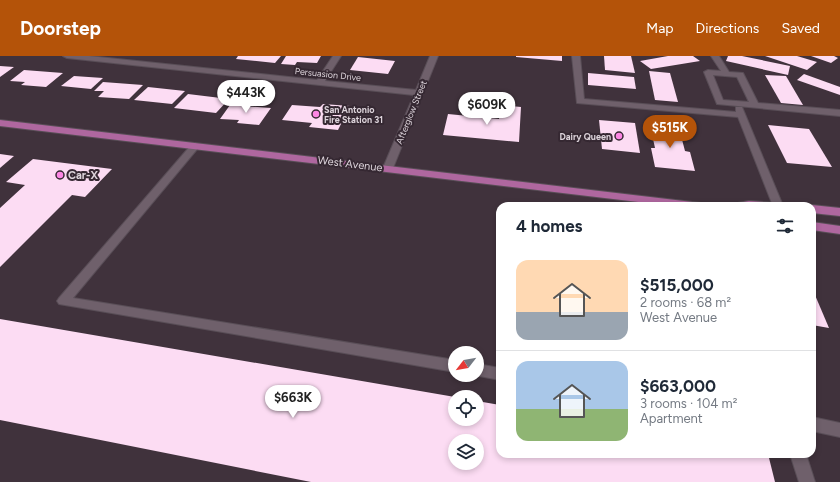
<!DOCTYPE html>
<html lang="en">
<head>
<meta charset="utf-8">
<style>
  body { margin:0; font-family:Figtree,sans-serif; background:#f6f6f7; color:#1f2937; height:100vh; display:flex; flex-direction:column; font-size:15px; white-space:nowrap }
  * { box-sizing:border-box; margin:0 }
  p { font-size:13px; color:#747a83 }
  .icon { flex:none; width:22px; height:22px; fill:none; stroke:currentColor; stroke-width:2; stroke-linecap:round; stroke-linejoin:round }
  .map { position:relative; flex:1; overflow:hidden }
  .drawer { position:absolute; left:496px; top:146px; width:320px; height:256px; display:flex; flex-direction:column; background:#fff; border-radius:12px; box-shadow:0 2px 6px #0003 }
  .drawer>* { flex:none }
  .needle { width:26px; rotate:239deg }
  .controls { position:absolute; left:448px; top:290px; display:grid; gap:8px }
  .controls a { display:grid; place-items:center; width:36px; height:36px; border-radius:50%; background:#fff; box-shadow:0 2px 6px #0003; font-size:20px }
  .price { position:absolute; translate:-50% -34px; padding:0 9px; border-radius:14px; background:#fff; color:#222; font-size:13px; line-height:26px; filter:drop-shadow(0 1px 2px #0008) }
  .price::after { content:''; position:absolute; left:50%; top:24px; width:12px; height:9px; margin-left:-6px; background:inherit; clip-path:polygon(0 0,100% 0,50% 100%) }
  .price.current { background:#b45309; color:#fff }
  ul { padding:0; list-style:none }
  li { display:flex; align-items:center; gap:12px; height:100px; padding:0 20px }
  li+li { border-top:1px solid #e0e1e3 }
  li span { display:grid; place-items:center; flex:none; width:112px; height:80px; border-radius:12px; color:#555 }
  li>.icon { margin-inline-start:auto }
  span .icon { width:48px; height:48px; fill:#fffc; stroke-width:1 }
  li b { font-size:17px }
  h2 { display:flex; justify-content:space-between; align-items:center; height:48px; padding:0 20px; font-size:17px }
  header { display:flex; align-items:center; gap:24px; box-sizing:border-box; height:56px; padding:0 20px; background:#b45309; color:#fff }
  header strong { font-size:19px }
  nav { display:flex; gap:22px; margin-inline-start:auto; font-size:14px }
  .map>svg:first-child { display:block }
</style>
</head>
<body>
<header>
<strong>Doorstep</strong>
<nav><a>Map</a><a>Directions</a><a>Saved</a></nav>
</header>
<div class="map">
<svg width="840" height="426" viewBox="0 0 840 426">
  <rect width="100%" height="100%" fill="#40323c"/>
  <!-- building -->
  <g fill="#fcdcf3" fill-rule="evenodd">
    <path d="M238,0H281L275,7L236,3Z"/>
    <path d="M286,0H321L317,7L297,6L295,9L281,8Z"/>
    <path d="M516,0H562V5L516,1Z"/>
    <path d="M604,0H631L635,17L605,14Z"/>
    <path d="M668,0H693L700,5L651,13L640,5Z"/>
    <path d="M728,0H742L790,10L788,19L726,5Z"/>
    <path d="M765,0H797L817,6L807,14Z"/>
    <path d="M811,0H834L838,2L831,7Z"/>
    <path d="M358,1L395,5L388,18L350,14Z"/>
    <path d="M0,10L14,11L0,21Z"/>
    <path d="M24,14L63,17L46,31L21,29L25,26L10,25Z"/>
    <path d="M649,15L670,17L678,46L655,44Z"/>
    <path d="M588,17L634,21L636,33L588,29Z"/>
    <path d="M804,18L840,31V39L797,24Z"/>
    <path d="M765,19L786,20L803,49L781,47Z"/>
    <path d="M74,20L103,22L91,33L61,30Z"/>
    <path d="M103,26L143,29L129,43L98,41L104,35H94Z"/>
    <path d="M148,31L185,35L172,48L134,44Z"/>
    <path d="M188,38L229,43L216,57L174,52Z"/>
    <path d="M323,48L350,50L338,74L309,71L312,67L282,64L292,49L320,51Z"/>
    <path d="M230,49L271,52L259,69L237,67L239,64L220,63Z"/>
    <path d="M501,49L521,51L519,86L443,79L448,58L499,63Z"/>
    <path d="M599,64L635,67L640,97L602,93Z"/>
    <path d="M650,69L679,72L685,95L690,96L695,115L655,111L651,92H655Z"/>
    <path d="M768,69L809,73L832,111L787,107Z"/>
    <path d="M0,98L14,100L0,112Z"/>
    <path d="M33,103L112,113L85,141L72,139L0,211V152L25,129L6,126Z"/>
    <path d="M812,232L829,272L812,269Z"/>
    <path d="M0,263L455,341V363H477V345L500,349V398H768L775,426H311L0,364ZM455,385H477V407H455Z"/>
  </g>
  <g fill="none" stroke-linecap="round" stroke-linejoin="round">
    <defs>
      <g id="minor">
        <path d="M63,0H89L317,24L333,0H341L325,25L416,34L430,0H438L393,112L388,115L383,112L414,39L67,2Z"/>
        <path d="M572,0H580L584,43L736,56V51H742L783,150H773L738,61L577,47Z"/>
        <path d="M711,0H719L729,16L743,17L758,47L840,54V60L717,48L704,16L708,14L721,15ZM713,19L737,21L749,46L723,44Z"/>
        <path d="M195,87L200,90L198,92L73,242L455,304V316L59,248L57,245L59,242L192,88Z"/>
        <path d="M477,308L500,312V324L474,319H477Z"/>
        <path d="M812,361L840,367V381L812,375Z"/>
        <path d="M790,398H806L815,426H799Z"/>
      </g>
      <g id="major">
        <path d="M0,64L701,147L706,150H672L0,70Z"/>
        <path d="M749,145L776,147L781,150H731L732,148Z"/>
        <path d="M812,149L840,152V160L812,157V150H810Z"/>
        <path d="M812,166L840,170V178L812,174Z"/>
      </g>
    </defs>
    <!-- minor casing -->
    <use href="#minor" stroke="#594e57" stroke-width="2"/>
    <!-- major casing -->
    <use href="#major" stroke="#594e57" stroke-width="2"/>
    <!-- minor -->
    <use href="#minor" fill="#6f606b" fill-rule="evenodd"/>
    <!-- major -->
    <use href="#major" fill="#af679f" fill-rule="evenodd"/>
  </g>
  <!-- markers -->
  <g fill="#fc86e3" stroke="#352832" stroke-width="1.5">
    <circle cx="316" cy="58" r="4"/>
    <circle cx="619" cy="80" r="4"/>
    <circle cx="60" cy="119" r="4"/>
  </g>
  <g text-anchor="middle" dominant-baseline="central" stroke-width="4" stroke-linejoin="round" paint-order="stroke">
    <!-- far-street labels -->
    <g font-size="9" fill="#ddd4db" stroke="#352832">
      <text transform="translate(328 18) rotate(6)">Persuasion Drive</text>
      <text transform="translate(411 56) rotate(-68)">Afterglow Street</text>
    </g>
    <!-- far-poi labels -->
    <g font-size="9" font-weight="bold" fill="#ddd4db" stroke="#352832" text-anchor="start">
      <text x="324" y="53">San Antonio<tspan x="324" dy="10">Fire Station 31</tspan></text>
      <text x="611" y="80" text-anchor="end">Dairy Queen</text>
    </g>
    <!-- street labels -->
    <g font-size="11" fill="#ddd4db" stroke="#352832">
      <text transform="translate(350 108) rotate(7)">West Avenue</text>
    </g>
    <!-- poi labels -->
    <g font-size="11" font-weight="bold" fill="#ddd4db" stroke="#352832" text-anchor="start">
      <text x="68" y="119">Car-X</text>
    </g>
  </g>
</svg>
<div class="controls">
<a><svg class="needle" viewBox="-14 -14 28 28"><path d="M0-13l5 13h-10z" fill="#e53935"/><path d="M0 13l5-13h-10z" fill="#747a83"/></svg></a>
<a><svg class="icon" aria-label="locate" viewBox="0 0 24 24"><circle cx="12" cy="12" r="6"/><path d="M12 2v4M12 18v4M2 12h4M18 12h4"/></svg></a>
<a><svg class="icon" aria-label="layers" viewBox="0 0 24 24"><path d="M12 4l9 5-9 5-9-5zM3 14l9 5 9-5"/></svg></a>
</div>
<b class="price" style="left:246px;top:58px">$443K</b>
<b class="price" style="left:487px;top:70px">$609K</b>
<b class="price current" style="left:670px;top:93px">$515K</b>
<b class="price" style="left:293px;top:363px">$663K</b>
<section class="drawer">
<h2>4 homes<svg class="icon" aria-label="filters" viewBox="0 0 24 24"><path d="M4 7h16M4 17h16"/><circle cx="9" cy="7" r="2"/><circle cx="15" cy="17" r="2"/></svg></h2>
<ul>
<li><span style="background:linear-gradient(#ffd9b3 65%,#9aa5b1 0)"><svg class="icon" aria-label="home" viewBox="0 0 24 24"><path d="M3 11l9-7 9 7M6 9v11h12V9"/></svg></span><div><b>$515,000</b><p>2 rooms · 68 m²</p><p>West Avenue</p></div></li>
<li><span style="background:linear-gradient(#a9c7e8 60%,#8fb573 0)"><svg class="icon" aria-label="home" viewBox="0 0 24 24"><path d="M3 11l9-7 9 7M6 9v11h12V9"/></svg></span><div><b>$663,000</b><p>3 rooms · 104 m²</p><p>Apartment</p></div></li>
</ul>
</section>
</div>
</body>
</html>
